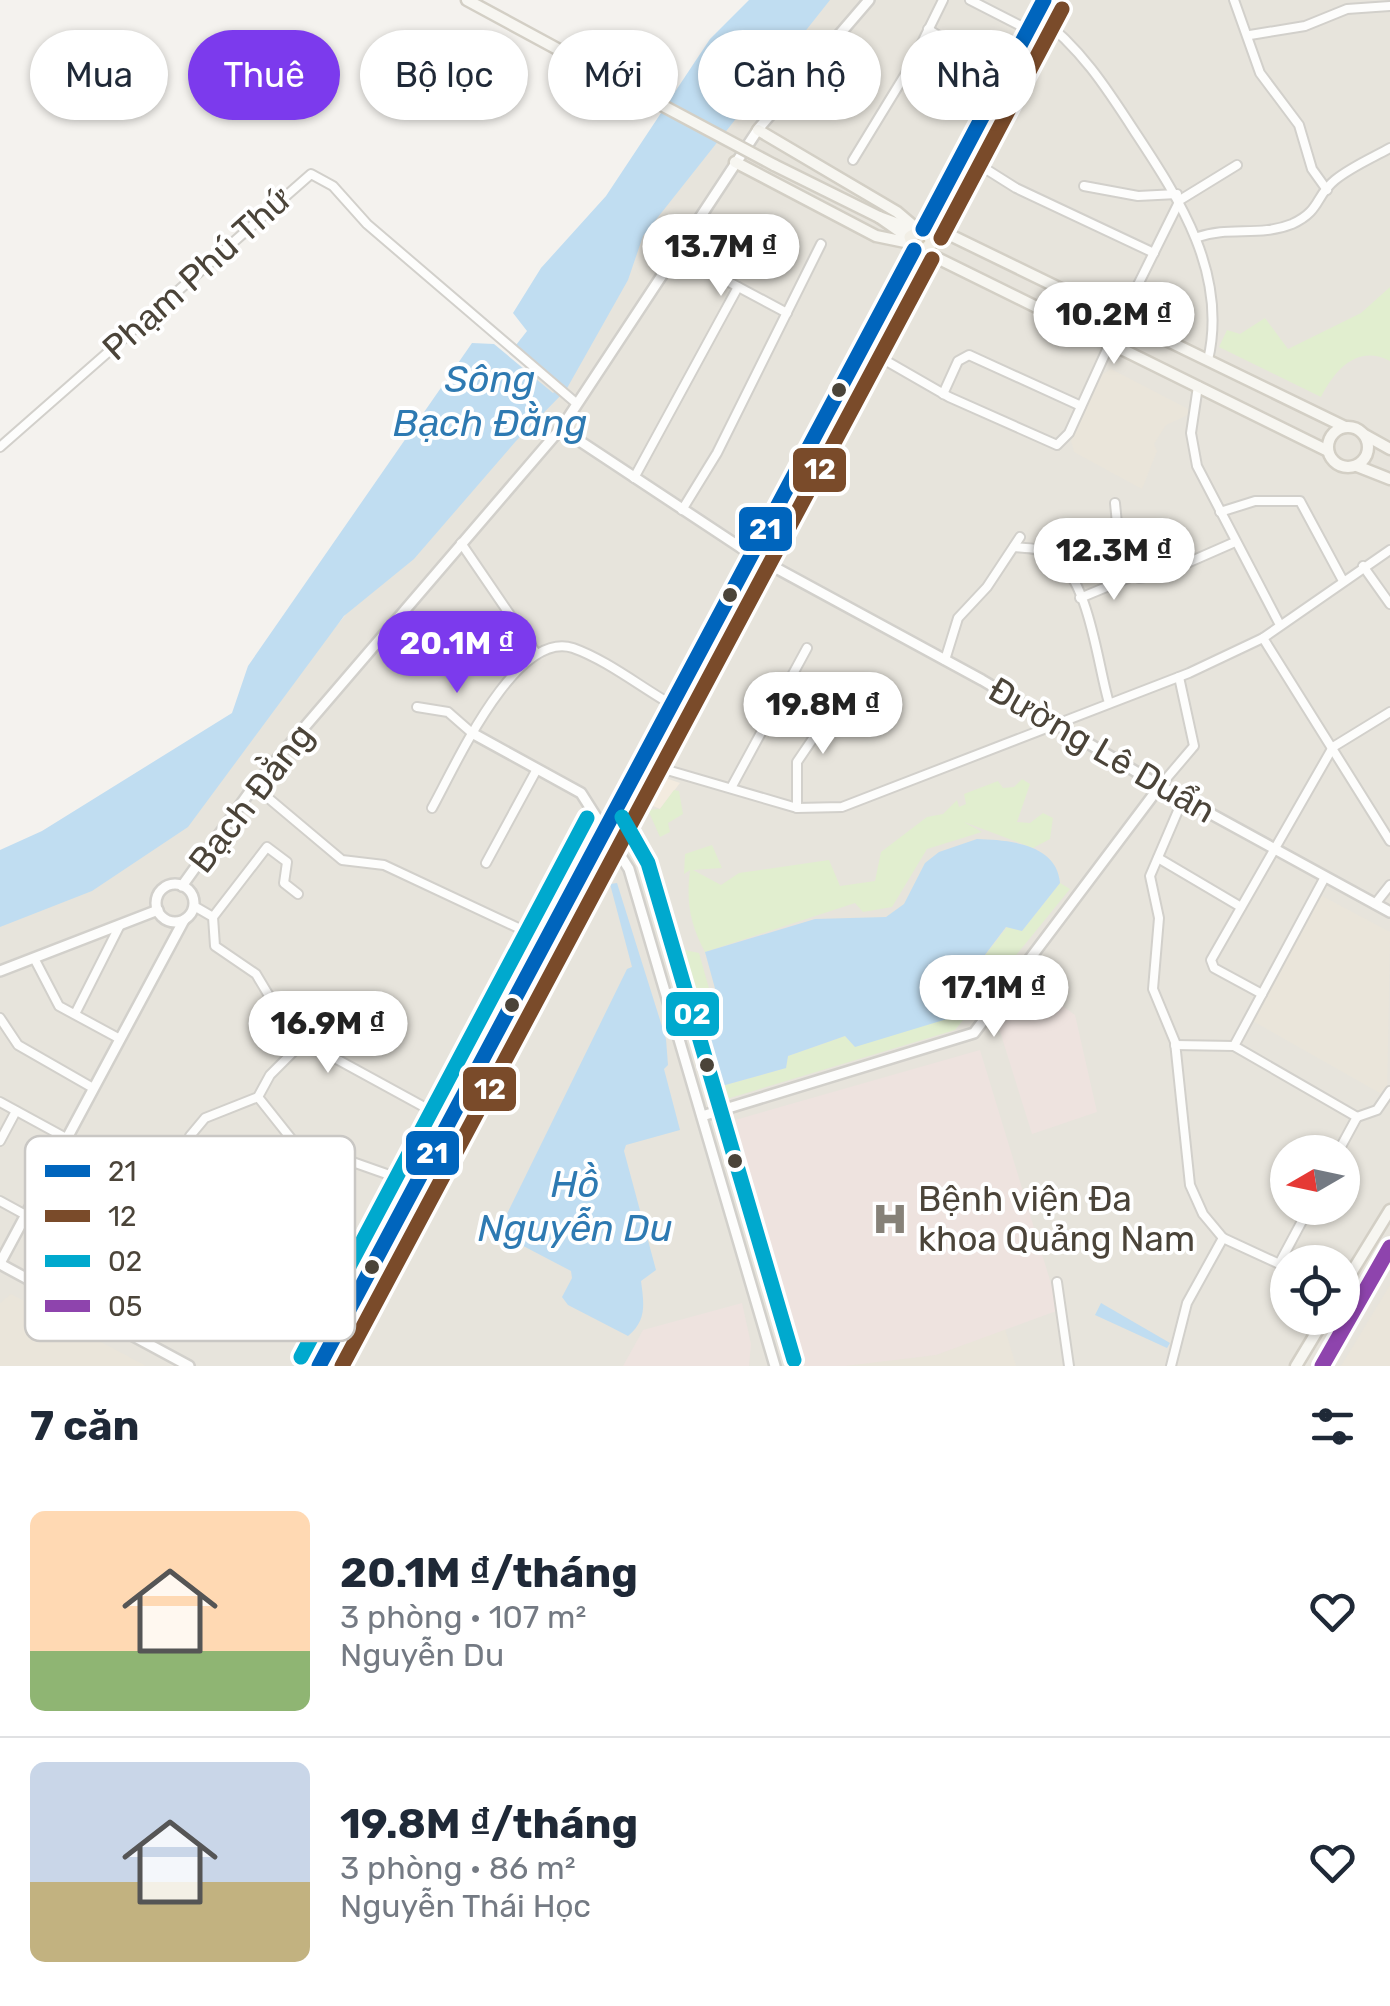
<!DOCTYPE html>
<html lang="vi">
<head>
<meta charset="utf-8">
<style>
  body { margin:0; font-family:Rubik,sans-serif; background:#f6f6f7; color:#1f2937; height:100vh; display:flex; flex-direction:column; font-size:38px; white-space:nowrap }
  * { box-sizing:border-box; margin:0 }
  p { font-size:32px; color:#747a83 }
  .icon { flex:none; width:55px; height:55px; fill:none; stroke:currentColor; stroke-width:2; stroke-linecap:round; stroke-linejoin:round }
  .map { position:relative; height:1366px; overflow:hidden }
  .details { display:flex; flex-direction:column; background:#fff; flex:1 }
  .details>* { flex:none }
  .top-card { position:absolute; left:30px; top:30px; width:1330px; height:90px; display:flex; gap:20px }
  .needle { width:65px; rotate:261deg }
  .fabs { position:absolute; left:1270px; top:1135px; display:grid; gap:20px }
  .fabs a { display:grid; place-items:center; width:90px; height:90px; border-radius:50%; background:#fff; box-shadow:0 2px 8px #0004; font-size:50px }
  .price { position:absolute; translate:-50% -85px; padding:0 22px; border-radius:35px; background:#fff; color:#222; font-size:32px; line-height:65px; filter:drop-shadow(0 2px 5px #0008) }
  .price::after { content:''; position:absolute; left:50%; top:60px; width:30px; height:22px; margin-left:-15px; background:inherit; clip-path:polygon(0 0,100% 0,50% 100%) }
  .price.selected { background:#7c3aed; color:#fff }
  ul { padding:0; list-style:none }
  li { display:flex; align-items:center; gap:30px; height:250px; padding:0 30px }
  li+li { border-top:2px solid #e0e1e3 }
  li span { display:grid; place-items:center; flex:none; width:280px; height:200px; border-radius:15px; color:#555 }
  li>.icon { margin-inline-start:auto }
  span .icon { width:120px; height:120px; fill:#fffc; stroke-width:1 }
  li b { font-size:42px }
  h2 { display:flex; justify-content:space-between; align-items:center; height:120px; padding:0 30px; font-size:42px }
  .tag { padding:0 35px; border-radius:45px; background:#fff; box-shadow:0 2px 8px #0004; font-size:35px; line-height:90px }
  .tag.selected { background:#7c3aed; color:#fff }
  .map>svg:first-child { display:block }
</style>
</head>
<body>
<div class="map">
<svg width="1390" height="1366" viewBox="0 0 1390 1366">
  <rect width="100%" height="100%" fill="#f4f2ee"/>
  <!-- residential -->
  <path fill="#e7e4dc" fill-rule="evenodd" d="M797,0H1390V1366H0V913L178,818L511,414L625,231ZM1288,1152H1342V1208H1288ZM1288,1262H1342V1318H1288Z"/>
  <!-- commercial -->
  <path fill="#f3ebdf" d="M651,773L680,783L660,809L635,798Z"/>
  <!-- education -->
  <g fill="#eae5da">
    <path d="M1111,369L1194,412L1166,425L1154,444L1157,451L1142,489L1074,452L1070,437L1103,374Z"/>
    <path d="M1320,895L1390,932L1387,1097L1253,1021Z"/>
    <path d="M1390,1285V1366H1341Z"/>
    <path d="M11,1294L146,1366H0V1303Z"/>
    <path d="M1005,1329L1016,1366H841L936,1355Z"/>
  </g>
  <!-- medical -->
  <g fill="#eee3df">
    <path d="M1030,982L1075,1015L1097,1112L1032,1134L998,1025Z"/>
    <path d="M980,1050L1059,1310L936,1355L845,1366H788L723,1129L728,1122Z"/>
    <path d="M742,1303L751,1344L749,1366H623L643,1330Z"/>
  </g>
  <!-- green -->
  <g fill="#e1eecf">
    <path d="M1390,287V361C1357,344 1335,370 1321,397L1219,347L1227,330L1240,334L1265,318L1288,349L1361,313Z"/>
    <path d="M1022,779L1030,784L1017,822L1030,823L1043,813L1053,818L1050,839L1033,848L964,822L982,832L927,849L892,907L863,912L855,903L705,952C690,924 686,902 690,870L684,874L685,854L712,845L722,868L693,870L721,885L739,873L829,860L840,886L875,881L881,852L927,817L943,814L957,800L959,807L966,804L964,794L998,781L1003,788L1014,787Z"/>
    <path d="M674,790L679,791L683,814L668,823L670,832L660,837L648,810L660,809Z"/>
    <path d="M1060,883L1070,889L955,1030L720,1101L718,1087L786,1068L788,1056L845,1036L855,1047L972,972L1007,927L1022,931Z"/>
    <path d="M675,948L699,953L717,1017L700,1045H693L667,955Z"/>
  </g>
  <!-- water -->
  <g fill="#c0ddf1">
    <path d="M749,0H830L643,236L628,280L566,390L516,441L414,559L344,616L188,827L92,891L0,927V850L42,831L232,713L248,666L472,343L494,344L553,393L559,387L516,345L527,331L513,313L541,268L606,196L710,39Z"/>
    <path d="M977,839C1007,840 1057,843 1060,883L1022,931L1006,927L972,972L979,986L947,1019L855,1047L845,1036L788,1056L786,1068L718,1087L704,1050L722,1014L705,952L815,919L886,917L904,904L925,863L939,852Z"/>
    <path d="M617,883L666,1039L668,1065L664,1069L680,1130L626,1145L624,1151L656,1270L641,1281C644,1304 647,1320 628,1336L568,1305L562,1297L572,1278L571,1271L506,1237L501,1226L627,969L632,967L610,884Z"/>
    <path d="M1101,1303L1170,1343L1167,1348L1095,1315Z"/>
  </g>
  <g fill="none" stroke-linecap="round" stroke-linejoin="round">
    <defs>
      <g id="minor">
        <path d="M970,0L1029,30"/>
        <path d="M1234,0L1260,73L1299,125L1312,169L1327,190"/>
        <path d="M1037,15C1080,47 1106,87 1135,132C1180,200 1228,274 1208,360"/>
        <path d="M928,29L1003,77"/>
        <path d="M1250,35L1305,26L1347,9L1390,6"/>
        <path d="M919,87L934,101L930,110"/>
        <path d="M924,90L926,86L981,115"/>
        <path d="M962,154L1016,188L1154,253"/>
        <path d="M853,160L911,65L943,0"/>
        <path d="M1084,186L1138,196L1177,194"/>
        <path d="M1198,237C1229,226 1260,237 1292,224C1321,211 1315,196 1335,180C1351,167 1372,158 1390,148"/>
        <path d="M673,252L787,313"/>
        <path d="M1122,317L1180,200L1237,165"/>
        <path d="M862,347L949,397L1057,445L1069,433L1110,343"/>
        <path d="M1198,386L1191,433L1197,466L1280,625"/>
        <path d="M943,394L958,361L969,355L1081,406"/>
        <path d="M0,447L311,174L333,186L367,224L576,403"/>
        <path d="M634,478L738,287"/>
        <path d="M1115,503L1120,555L1139,578L1162,574L1235,542"/>
        <path d="M682,510L717,453L821,244"/>
        <path d="M1220,512L1255,501H1300L1342,579"/>
        <path d="M461,543L536,653"/>
        <path d="M1014,547C1026,548 1043,548 1053,555C1090,581 1097,663 1109,703"/>
        <path d="M1363,566L1390,604"/>
        <path d="M1080,598L1133,576"/>
        <path d="M1263,638L1390,841"/>
        <path d="M945,660L958,618L987,587L1020,537"/>
        <path d="M790,683L880,722"/>
        <path d="M417,707L448,712L472,733"/>
        <path d="M643,763L797,808L842,807L1189,673L1263,638L1390,550"/>
        <path d="M254,786L342,860L384,865L544,940"/>
        <path d="M1160,786L1194,746L1179,677"/>
        <path d="M731,788L807,648"/>
        <path d="M1183,799L1150,876L1159,918L1153,989L1175,1042L1190,1185L1203,1214L1223,1238"/>
        <path d="M432,808C454,769 515,629 573,648C607,660 642,688 674,706"/>
        <path d="M797,808V762L837,703"/>
        <path d="M1158,858L1241,907"/>
        <path d="M486,863L537,769"/>
        <path d="M1375,904L1390,885"/>
        <path d="M194,906L213,917L215,946L256,974L299,1046L270,1075L258,1097L205,1118L190,1136L216,1178L245,1245L284,1289L302,1337L323,1358"/>
        <path d="M213,917L267,847L287,862L284,883L298,894"/>
        <path d="M34,958L59,1006L120,1039"/>
        <path d="M1262,994L1214,968L1211,960L1333,747L1390,712"/>
        <path d="M75,1014L120,925"/>
        <path d="M0,1018L18,1045L93,1088"/>
        <path d="M1175,1045L1234,1046L1357,1117"/>
        <path d="M299,1046L320,1050L448,1120"/>
        <path d="M1234,1046L1325,877"/>
        <path d="M258,1097L293,1141L415,1184"/>
        <path d="M0,1102L66,1138"/>
        <path d="M1357,1117L1377,1110L1390,1091"/>
        <path d="M0,1141L16,1111"/>
        <path d="M59,1151L86,1163L121,1166"/>
        <path d="M1338,1152L1357,1117"/>
        <path d="M0,1201L117,1265L95,1313"/>
        <path d="M1223,1238L1288,1268"/>
        <path d="M1279,1264L1309,1208"/>
        <path d="M1057,1282L1069,1366"/>
        <path d="M1171,1366L1187,1303L1223,1238"/>
      </g>
      <g id="tertiary">
        <path d="M560,428L752,555L982,680L1160,786L1390,912"/>
        <path d="M472,733L581,793L629,869L775,1366"/>
        <circle cx="175" cy="903" r="19"/>
        <path d="M182,886L254,786L562,427L759,128L869,0"/>
        <path d="M0,971L158,910"/>
        <path d="M702,1116L974,1033L1160,786"/>
        <path d="M0,1263L184,920"/>
        <path d="M0,1264L189,1366"/>
      </g>
      <g id="secondary">
        <path d="M467,0L624,85"/>
        <path d="M758,130L897,212L917,229"/>
        <path d="M735,162L876,236L910,243"/>
        <path d="M774,165L879,217"/>
        <path d="M926,229L950,235L1345,427"/>
        <path d="M909,238L879,217L914,230"/>
        <path d="M923,251L1328,451"/>
        <circle cx="1348" cy="447" r="20"/>
        <path d="M1365,435L1390,449"/>
        <path d="M1357,466L1390,479"/>
        <path d="M1342,1288L1390,1210"/>
        <path d="M1296,1366L1325,1318"/>
        <path d="M1322,1366L1390,1247"/>
      </g>
      <g id="primary">
        <path d="M923,229L1044,0"/>
        <path d="M914,250L923,251L931,244L930,233L923,229"/>
        <path d="M914,250L910,237L923,229"/>
        <path d="M319,1366L914,250"/>
      </g>
    </defs>
    <!-- minor casing -->
    <use href="#minor" stroke="#d2d0cb" stroke-width="12"/>
    <!-- tertiary casing -->
    <use href="#tertiary" stroke="#d2d0cb" stroke-width="14"/>
    <!-- secondary casing -->
    <use href="#secondary" stroke="#d3cfc5" stroke-width="15"/>
    <!-- primary casing -->
    <use href="#primary" stroke="#d6cebb" stroke-width="16"/>
    <!-- minor -->
    <use href="#minor" stroke="#fdfdfc" stroke-width="8"/>
    <!-- tertiary -->
    <use href="#tertiary" stroke="#fdfdfc" stroke-width="9"/>
    <!-- secondary -->
    <use href="#secondary" stroke="#f7f6f1" stroke-width="10"/>
    <!-- primary -->
    <use href="#primary" stroke="#f2efe6" stroke-width="11"/>
    <defs>
      <path id="secondary-bridge" d="M624,85L774,165"/>
    </defs>
    <!-- secondary-bridge casing -->
    <use href="#secondary-bridge" stroke="#d3cfc5" stroke-width="15" stroke-linecap="butt"/>
    <!-- secondary-bridge -->
    <use href="#secondary-bridge" stroke="#f7f6f1" stroke-width="10"/>
    <defs>
      <g id="bus-1">
        <path d="M923,229L1044,0"/>
        <path d="M319,1366L914,250"/>
      </g>
      <g id="bus-2">
        <path d="M941,238L1062,9"/>
        <path d="M342,1366L932,259"/>
      </g>
      <g id="bus-3">
        <path d="M622,817L648,863L794,1360"/>
        <path d="M301,1357L587,818"/>
      </g>
      <path id="bus-4" d="M1322,1366L1390,1247"/>
    </defs>
    <!-- bus-1 casing -->
    <use href="#bus-1" stroke="#fff" stroke-width="22"/>
    <!-- bus-2 casing -->
    <use href="#bus-2" stroke="#fff" stroke-width="22"/>
    <!-- bus-3 casing -->
    <use href="#bus-3" stroke="#fff" stroke-width="22"/>
    <!-- bus-4 casing -->
    <use href="#bus-4" stroke="#fff" stroke-width="22"/>
    <!-- bus-1 -->
    <use href="#bus-1" stroke="#0065bd" stroke-width="15"/>
    <!-- bus-2 -->
    <use href="#bus-2" stroke="#7a4b2a" stroke-width="15"/>
    <!-- bus-3 -->
    <use href="#bus-3" stroke="#00a9ce" stroke-width="15"/>
    <!-- bus-4 -->
    <use href="#bus-4" stroke="#8e44ad" stroke-width="15"/>
  </g>
  <!-- icons -->
  <defs>
    <symbol id="hospital-bare" viewBox="-9 -9 18 18"><path d="M-5-5h3v3.5h4V-5h3V5h-3V1.5h-4V5h-3Z" fill="#868178" stroke="#fff" stroke-width="2.5" paint-order="stroke"/></symbol>
  </defs>
  <g fill-rule="evenodd">
    <use href="#hospital-bare" x="865" y="1194" width="50" height="50"/>
  </g>
  <!-- markers -->
  <g fill="#4b4439" stroke="#fff" stroke-width="4">
    <circle cx="839" cy="390" r="9"/>
    <circle cx="730" cy="595" r="9"/>
    <circle cx="512" cy="1005" r="9"/>
    <circle cx="707" cy="1065" r="9"/>
    <circle cx="735" cy="1161" r="9"/>
    <circle cx="372" cy="1267" r="9"/>
  </g>
  <g text-anchor="middle" dominant-baseline="central" stroke-width="8" stroke-linejoin="round" paint-order="stroke">
    <!-- street labels -->
    <g font-size="35" fill="#4b4439" stroke="#fff">
      <text transform="translate(197 273) rotate(-42)">Phạm Phú Thứ</text>
      <text transform="translate(1102 750) rotate(30)">Đường Lê Duẩn</text>
      <text transform="translate(251 798) rotate(-52)">Bạch Đằng</text>
    </g>
    <!-- poi labels -->
    <g font-size="35" fill="#4b4439" stroke="#fff" text-anchor="start">
      <text x="918" y="1199">Bệnh viện Đa<tspan x="918" dy="40">khoa Quảng Nam</tspan></text>
    </g>
    <!-- water labels -->
    <g font-size="38" font-style="italic" fill="#2e7ab2" stroke="#fff">
      <text x="490" y="379">Sông<tspan x="490" dy="44">Bạch Đằng</tspan></text>
      <text x="575" y="1184">Hồ<tspan x="575" dy="44">Nguyễn Du</tspan></text>
    </g>
  </g>
  <!-- legend -->
  <rect x="25" y="1136" width="330" height="205" rx="15" fill="#fff" stroke="#c9c7c4" stroke-width="2.5"/>
  <rect x="45" y="1165" width="45" height="12" fill="#0065bd"/>
  <rect x="45" y="1210" width="45" height="12" fill="#7a4b2a"/>
  <rect x="45" y="1255" width="45" height="12" fill="#00a9ce"/>
  <rect x="45" y="1300" width="45" height="12" fill="#8e44ad"/>
  <g font-size="28" fill="#4b4439">
    <text x="108" y="1181">21</text>
    <text x="108" y="1226">12</text>
    <text x="108" y="1271">02</text>
    <text x="108" y="1316">05</text>
  </g>
  <g stroke="#fff" stroke-width="4">
    <rect x="791" y="446" width="57" height="48" rx="10" fill="#7a4b2a"/>
    <rect x="737" y="505" width="57" height="48" rx="10" fill="#0065bd"/>
    <rect x="664" y="990" width="57" height="48" rx="10" fill="#00a9ce"/>
    <rect x="461" y="1065" width="57" height="48" rx="10" fill="#7a4b2a"/>
    <rect x="404" y="1129" width="57" height="48" rx="10" fill="#0065bd"/>
  </g>
  <g font-size="28" text-anchor="middle" font-weight="bold" fill="#fff">
    <text x="820" y="479">12</text>
    <text x="765" y="539">21</text>
    <text x="692" y="1024">02</text>
    <text x="490" y="1099">12</text>
    <text x="432" y="1163">21</text>
  </g>
</svg>
<div class="fabs">
<a><svg class="needle" viewBox="-14 -14 28 28"><path d="M0-13l5 13h-10z" fill="#e53935"/><path d="M0 13l5-13h-10z" fill="#747a83"/></svg></a>
<a><svg class="icon" aria-label="locate" viewBox="0 0 24 24"><circle cx="12" cy="12" r="6"/><path d="M12 2v4M12 18v4M2 12h4M18 12h4"/></svg></a>
</div>
<b class="price" style="left:721px;top:299px">13.7M ₫</b>
<b class="price" style="left:1114px;top:367px">10.2M ₫</b>
<b class="price" style="left:1114px;top:603px">12.3M ₫</b>
<b class="price selected" style="left:457px;top:696px">20.1M ₫</b>
<b class="price" style="left:823px;top:757px">19.8M ₫</b>
<b class="price" style="left:994px;top:1040px">17.1M ₫</b>
<b class="price" style="left:328px;top:1076px">16.9M ₫</b>
<div class="top-card">
<a class="tag">Mua</a>
<a class="tag selected">Thuê</a>
<a class="tag">Bộ lọc</a>
<a class="tag">Mới</a>
<a class="tag">Căn hộ</a>
<a class="tag">Nhà</a>
</div>
</div>
<section class="details">
<h2>7 căn<svg class="icon" aria-label="filters" viewBox="0 0 24 24"><path d="M4 7h16M4 17h16"/><circle cx="9" cy="7" r="2"/><circle cx="15" cy="17" r="2"/></svg></h2>
<ul>
<li><span style="background:linear-gradient(#ffd9b3 70%,#8fb573 0)"><svg class="icon" aria-label="home" viewBox="0 0 24 24"><path d="M3 11l9-7 9 7M6 9v11h12V9"/></svg></span><div><b>20.1M ₫/tháng</b><p>3 phòng · 107 m²</p><p>Nguyễn Du</p></div><svg class="icon" aria-label="heart" viewBox="0 0 24 24"><path d="M12 20l-8-8c-3-5 5-10 8-4 3-6 11-1 8 4z"/></svg></li>
<li><span style="background:linear-gradient(#c9d6e8 60%,#c2b280 0)"><svg class="icon" aria-label="home" viewBox="0 0 24 24"><path d="M3 11l9-7 9 7M6 9v11h12V9"/></svg></span><div><b>19.8M ₫/tháng</b><p>3 phòng · 86 m²</p><p>Nguyễn Thái Học</p></div><svg class="icon" aria-label="heart" viewBox="0 0 24 24"><path d="M12 20l-8-8c-3-5 5-10 8-4 3-6 11-1 8 4z"/></svg></li>
</ul>
</section>
</body>
</html>
